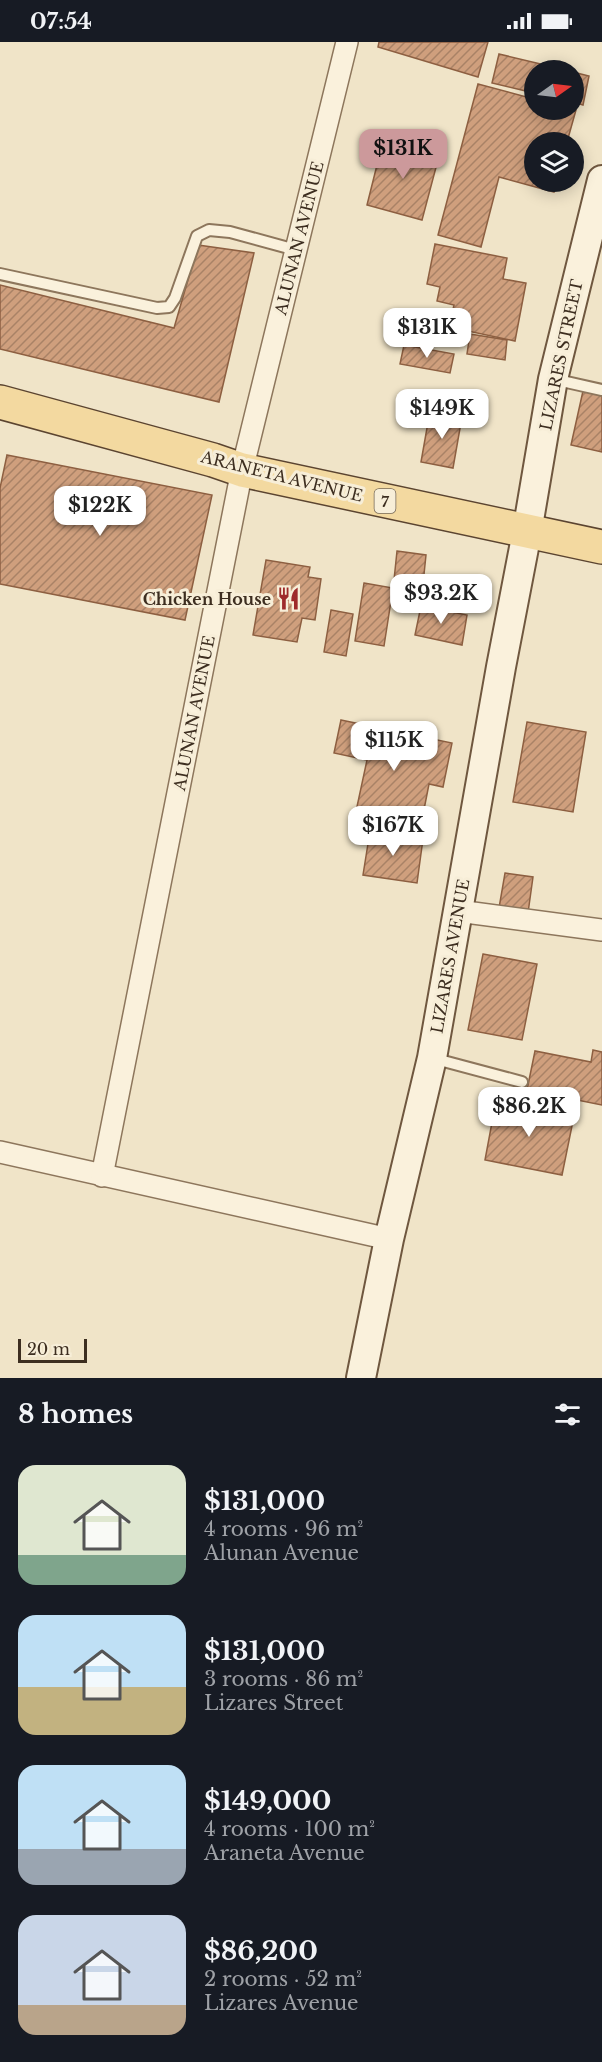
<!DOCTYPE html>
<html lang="en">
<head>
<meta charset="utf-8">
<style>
  body { margin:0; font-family:"Libre Baskerville",serif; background:#20242c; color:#f1f3f6; height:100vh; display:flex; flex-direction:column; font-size:22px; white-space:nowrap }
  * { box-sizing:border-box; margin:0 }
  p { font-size:20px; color:#9ea1a6 }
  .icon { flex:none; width:33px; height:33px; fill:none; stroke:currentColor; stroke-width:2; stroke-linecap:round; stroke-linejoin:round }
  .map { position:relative; height:1336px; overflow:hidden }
  .side { display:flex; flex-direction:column; background:#171b24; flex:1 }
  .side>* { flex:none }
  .needle { width:39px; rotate:76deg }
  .buttons { position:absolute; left:524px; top:18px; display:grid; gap:12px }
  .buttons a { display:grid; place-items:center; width:60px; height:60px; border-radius:50%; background:#171b24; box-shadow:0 3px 15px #0003; font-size:30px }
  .scale { position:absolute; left:18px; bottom:15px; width:69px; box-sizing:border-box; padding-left:6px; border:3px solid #3d2e20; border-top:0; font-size:16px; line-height:21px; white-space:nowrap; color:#3d2e20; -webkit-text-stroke:4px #f7eed8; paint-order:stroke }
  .price { position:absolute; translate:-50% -51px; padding:0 14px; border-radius:12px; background:#fff; color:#222; font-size:20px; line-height:39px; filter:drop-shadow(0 2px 3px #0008) }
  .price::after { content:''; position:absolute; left:50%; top:36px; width:18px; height:14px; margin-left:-9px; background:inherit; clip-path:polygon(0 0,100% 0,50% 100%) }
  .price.selected { background:#cc999b; color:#111 }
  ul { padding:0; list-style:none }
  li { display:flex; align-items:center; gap:18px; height:150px; padding:0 18px }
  li span { display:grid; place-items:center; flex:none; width:168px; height:120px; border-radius:18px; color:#555 }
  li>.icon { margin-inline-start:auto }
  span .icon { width:72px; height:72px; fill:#fffc; stroke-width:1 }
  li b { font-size:26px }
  h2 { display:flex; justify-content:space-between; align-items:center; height:72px; padding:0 18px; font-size:26px }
  .status { display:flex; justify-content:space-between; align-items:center; height:42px; padding:0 30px; background:#171b24; direction:ltr }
  .status svg { height:16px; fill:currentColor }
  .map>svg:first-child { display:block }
</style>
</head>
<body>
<div class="status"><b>07:54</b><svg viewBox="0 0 49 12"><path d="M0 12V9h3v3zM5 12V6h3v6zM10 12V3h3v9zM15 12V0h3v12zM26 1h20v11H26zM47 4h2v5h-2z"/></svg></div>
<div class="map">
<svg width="602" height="1336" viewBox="0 0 602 1336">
  <defs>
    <pattern id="building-hatch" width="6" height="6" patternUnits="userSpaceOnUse" patternTransform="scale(1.5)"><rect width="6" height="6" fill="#cf9f7d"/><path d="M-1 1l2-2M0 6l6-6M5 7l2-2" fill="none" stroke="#a98266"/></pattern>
  </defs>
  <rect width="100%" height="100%" fill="#f0e4c8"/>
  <!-- building -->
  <g fill="url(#building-hatch)" stroke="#8d5f41" stroke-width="1.5">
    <path d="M379,0H488L478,35L378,5Z"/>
    <path d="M499,12L566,28H534V51L492,41Z"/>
    <path d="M573,30L589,34L583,63L573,60Z"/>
    <path d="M478,42L534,57V68H576L567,100H534V140H557L554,150L499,135L481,205L438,193Z"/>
    <path d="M383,99L439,114L422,178L367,163Z"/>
    <path d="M435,202L507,216L503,237L526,241L515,299L449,285L454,263L437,259L440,245L427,242Z"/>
    <path d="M198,203L254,211L219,360L0,307V243L174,286Z"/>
    <path d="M470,292L507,298L505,318L467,312Z"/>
    <path d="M404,303L454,312L450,331L400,322Z"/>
    <path d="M583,349L602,353V410L571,403Z"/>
    <path d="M430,369L462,375L453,426L421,420Z"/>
    <path d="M7,413L212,453L185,578L0,542V446Z"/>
    <path d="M397,509L426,513L423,542L394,538Z"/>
    <path d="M266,518L310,525L308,535L321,537L315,578L302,576L297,600L253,593Z"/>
    <path d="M364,541L393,546L384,604L355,599Z"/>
    <path d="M421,564L467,573L462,603L415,593Z"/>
    <path d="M331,568L353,572L346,614L324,610Z"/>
    <path d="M341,678L452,701L443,745L429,742L420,788L355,774L367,718L334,711Z"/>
    <path d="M527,680L586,690L573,770L513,760Z"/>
    <path d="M370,789L423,797L417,841L363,833Z"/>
    <path d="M505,831L533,835L528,871L499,866Z"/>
    <path d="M483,912L537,922L522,998L468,988Z"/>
    <path d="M593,1008L602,1010V1063L527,1048L535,1009L591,1020Z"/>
    <path d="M496,1059L574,1074L562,1133L485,1118Z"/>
  </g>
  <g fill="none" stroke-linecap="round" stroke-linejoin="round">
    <defs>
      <g id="lane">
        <path d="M0,232L157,266L169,265L175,256L197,194L209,188L230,190L296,208"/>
        <path d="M553,337L602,348"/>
        <path d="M432,1016L522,1040"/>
      </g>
      <g id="street">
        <path d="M458,869L602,888"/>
        <path d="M0,1110L389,1197"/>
        <path d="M102,1134L242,428L347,0"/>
      </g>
      <path id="secondary" d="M361,1336L389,1197L432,1016L501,625L527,490L553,337L602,138"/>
      <path id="primary" d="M0,360L213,418L242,428L602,505"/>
    </defs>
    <!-- lane casing -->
    <use href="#lane" stroke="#8d765c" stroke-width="14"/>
    <!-- street casing -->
    <use href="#street" stroke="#8d765c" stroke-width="24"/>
    <!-- secondary casing -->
    <use href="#secondary" stroke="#6f573f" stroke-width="32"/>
    <!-- primary casing -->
    <use href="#primary" stroke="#5b4430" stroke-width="36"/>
    <!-- lane -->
    <use href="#lane" stroke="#faf1dc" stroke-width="10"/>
    <!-- street -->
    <use href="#street" stroke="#faf1dc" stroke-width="21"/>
    <!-- secondary -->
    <use href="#secondary" stroke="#faf1dc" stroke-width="28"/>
    <!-- primary -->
    <use href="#primary" stroke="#f3d9a0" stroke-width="33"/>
  </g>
  <!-- icons -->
  <defs>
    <symbol id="restaurant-bare" viewBox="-9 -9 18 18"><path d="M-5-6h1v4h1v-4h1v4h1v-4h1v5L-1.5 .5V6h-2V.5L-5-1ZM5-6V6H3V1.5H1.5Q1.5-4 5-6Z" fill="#9e2a2b" stroke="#f7eed8" stroke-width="2.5" paint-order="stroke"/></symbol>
  </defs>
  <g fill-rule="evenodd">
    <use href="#restaurant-bare" x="272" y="540" width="33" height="33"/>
  </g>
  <g text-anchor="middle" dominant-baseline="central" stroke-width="6" stroke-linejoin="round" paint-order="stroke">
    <!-- shield labels -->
    <rect fill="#f7eed8" stroke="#756857" stroke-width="1.5" x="374.5" y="447" width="21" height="24" rx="4.5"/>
    <g font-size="15" font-weight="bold" fill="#3d2e20">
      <text x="385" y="459">7</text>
    </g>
    <!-- street labels -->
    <g font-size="16" fill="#3d2e20" stroke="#f7eed8">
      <text transform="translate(299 196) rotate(-76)">ALUNAN AVENUE</text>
      <text transform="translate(561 313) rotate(-78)">LIZARES STREET</text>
      <text transform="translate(282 434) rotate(14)">ARANETA AVENUE</text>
      <text transform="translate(194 671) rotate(-79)">ALUNAN AVENUE</text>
      <text transform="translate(450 914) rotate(-80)">LIZARES AVENUE</text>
    </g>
    <!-- poi labels -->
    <g font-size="16" font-weight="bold" fill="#3d2e20" stroke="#f7eed8" text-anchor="end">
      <text x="271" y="557">Chicken House</text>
    </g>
  </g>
</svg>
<div class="buttons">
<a><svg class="needle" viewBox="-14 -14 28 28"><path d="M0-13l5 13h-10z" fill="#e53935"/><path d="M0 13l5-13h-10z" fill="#9ea1a6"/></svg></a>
<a><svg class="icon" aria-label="layers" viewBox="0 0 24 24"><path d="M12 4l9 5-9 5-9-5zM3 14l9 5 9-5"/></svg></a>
</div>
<div class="scale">20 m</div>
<b class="price selected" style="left:403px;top:138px">$131K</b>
<b class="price" style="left:427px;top:317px">$131K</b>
<b class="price" style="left:442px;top:398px">$149K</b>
<b class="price" style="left:100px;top:495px">$122K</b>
<b class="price" style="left:441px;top:583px">$93.2K</b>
<b class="price" style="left:394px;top:730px">$115K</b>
<b class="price" style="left:393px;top:815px">$167K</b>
<b class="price" style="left:529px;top:1096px">$86.2K</b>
</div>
<section class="side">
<h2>8 homes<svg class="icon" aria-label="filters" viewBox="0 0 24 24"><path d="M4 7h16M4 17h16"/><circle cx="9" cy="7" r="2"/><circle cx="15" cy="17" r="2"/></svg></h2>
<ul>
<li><span style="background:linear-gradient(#dfe7d0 75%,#7fa58c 0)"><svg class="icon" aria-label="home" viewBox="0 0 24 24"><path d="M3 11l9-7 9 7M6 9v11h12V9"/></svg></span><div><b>$131,000</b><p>4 rooms · 96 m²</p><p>Alunan Avenue</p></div></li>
<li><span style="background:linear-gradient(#bfe0f5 60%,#c2b280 0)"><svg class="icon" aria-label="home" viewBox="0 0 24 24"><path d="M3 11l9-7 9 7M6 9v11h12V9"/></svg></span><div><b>$131,000</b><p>3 rooms · 86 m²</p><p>Lizares Street</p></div></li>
<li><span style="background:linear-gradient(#bfe0f5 70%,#9aa5b1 0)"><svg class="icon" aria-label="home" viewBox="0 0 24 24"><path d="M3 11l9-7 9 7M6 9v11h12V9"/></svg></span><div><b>$149,000</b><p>4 rooms · 100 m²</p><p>Araneta Avenue</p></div></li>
<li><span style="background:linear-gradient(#c9d6e8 75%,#b9a48a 0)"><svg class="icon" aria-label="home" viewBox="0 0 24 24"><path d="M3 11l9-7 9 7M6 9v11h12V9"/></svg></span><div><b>$86,200</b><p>2 rooms · 52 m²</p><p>Lizares Avenue</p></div></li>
</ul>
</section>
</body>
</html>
